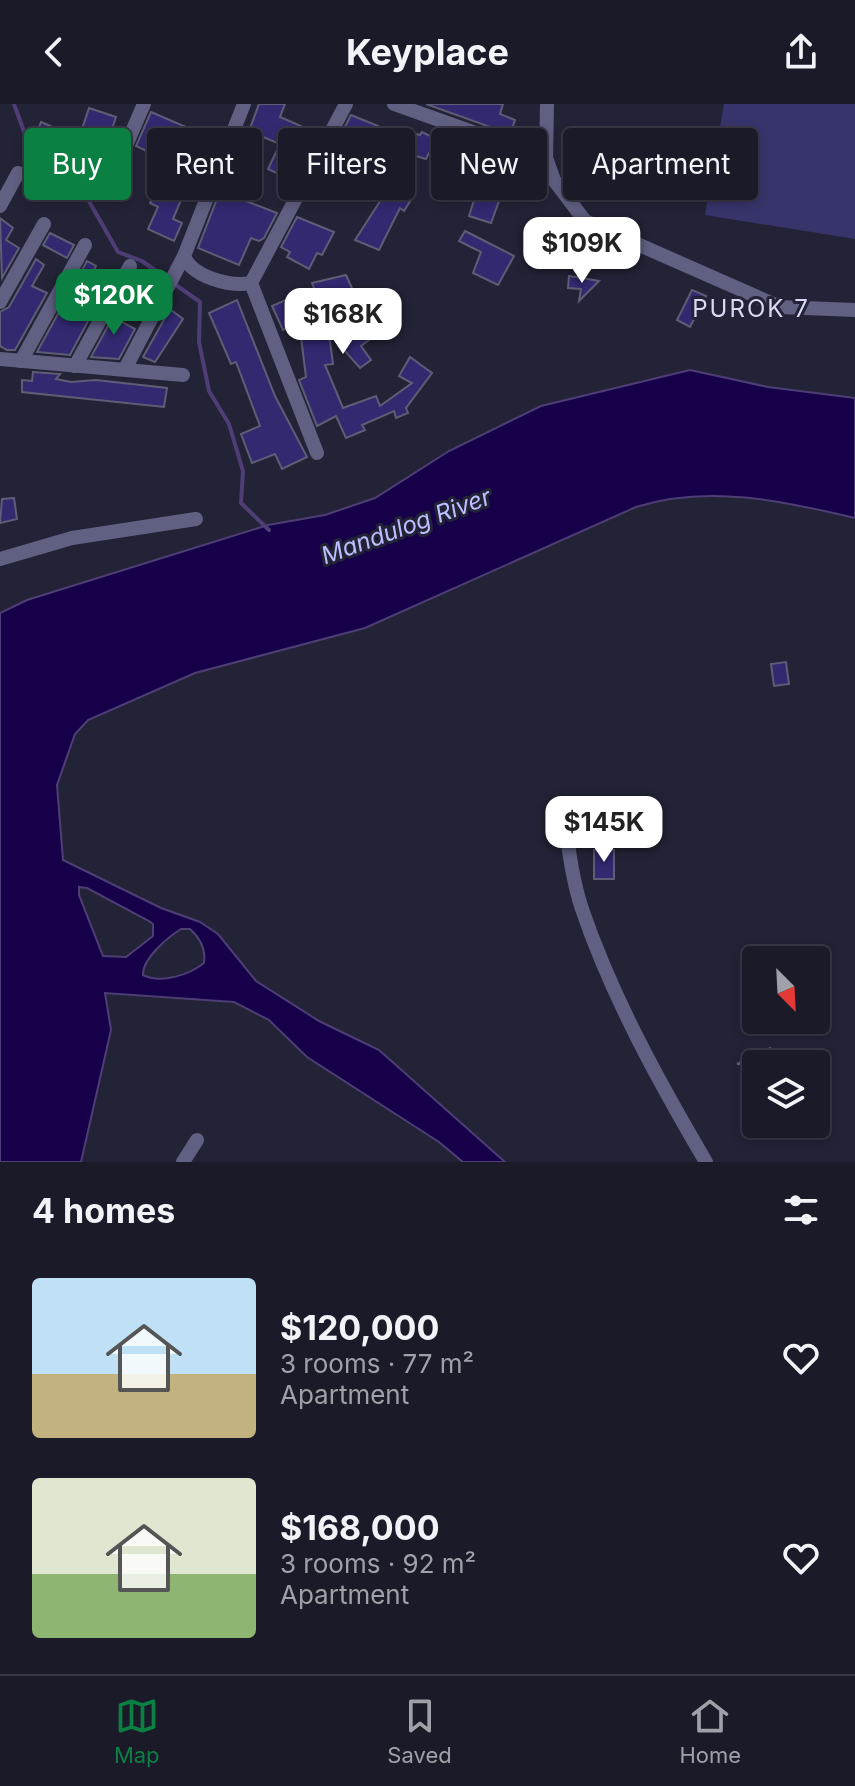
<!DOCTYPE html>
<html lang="en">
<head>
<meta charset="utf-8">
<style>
  body { margin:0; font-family:Inter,sans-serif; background:#272735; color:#f1f3f6; height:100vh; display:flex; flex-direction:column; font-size:30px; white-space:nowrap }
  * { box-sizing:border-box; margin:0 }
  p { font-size:26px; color:#9fa1a8 }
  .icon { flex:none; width:44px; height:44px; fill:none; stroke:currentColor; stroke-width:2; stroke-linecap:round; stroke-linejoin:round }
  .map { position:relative; height:1058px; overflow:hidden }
  .side { display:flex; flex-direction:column; background:#1a1a29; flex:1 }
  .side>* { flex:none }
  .hud { position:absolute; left:24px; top:24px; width:808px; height:72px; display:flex; gap:16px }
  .needle { width:52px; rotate:156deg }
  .tools { position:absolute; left:742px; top:842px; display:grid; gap:16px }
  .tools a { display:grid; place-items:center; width:88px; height:88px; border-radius:8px; background:#1a1a29; box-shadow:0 4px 12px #0003,0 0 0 2px #383846; font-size:40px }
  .price { position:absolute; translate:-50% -68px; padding:0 18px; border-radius:16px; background:#fff; color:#222; font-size:26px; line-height:52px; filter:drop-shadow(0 2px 4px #0008) }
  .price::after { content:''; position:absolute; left:50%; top:48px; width:24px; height:18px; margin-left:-12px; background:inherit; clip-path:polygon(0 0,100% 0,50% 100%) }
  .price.active { background:#0b8043; color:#fff }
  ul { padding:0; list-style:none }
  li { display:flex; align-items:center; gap:24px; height:200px; padding:0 32px }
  li span { display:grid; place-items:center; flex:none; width:224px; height:160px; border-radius:8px; color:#555 }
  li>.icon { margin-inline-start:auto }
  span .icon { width:96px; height:96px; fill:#fffc; stroke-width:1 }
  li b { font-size:34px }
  h2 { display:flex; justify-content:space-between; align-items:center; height:96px; padding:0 32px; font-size:34px }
  .tag { padding:0 28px; border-radius:8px; background:#1a1a29; box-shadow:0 4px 12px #0003,0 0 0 2px #383846; font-size:28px; line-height:72px }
  .tag.active { background:#0b8043; color:#fff }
  header { display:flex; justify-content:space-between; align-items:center; height:104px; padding:0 32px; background:#1a1a29; font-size:36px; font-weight:700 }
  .tab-bar { display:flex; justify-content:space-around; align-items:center; height:112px; border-top:2px solid #383846; background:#1a1a29; font-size:22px; color:#9fa1a8 }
  .tab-bar a { display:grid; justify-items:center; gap:4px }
  .tab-bar .active { color:#0b8043 }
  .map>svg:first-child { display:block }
</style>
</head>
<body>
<header><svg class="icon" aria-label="back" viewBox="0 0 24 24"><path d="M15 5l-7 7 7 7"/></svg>Keyplace<svg class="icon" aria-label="share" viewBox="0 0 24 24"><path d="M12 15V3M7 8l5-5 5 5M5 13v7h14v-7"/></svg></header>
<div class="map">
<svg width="855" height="1058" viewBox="0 0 855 1058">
  <rect width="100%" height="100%" fill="#232337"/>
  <!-- green -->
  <path fill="#37346b" d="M724,0H855V135L705,111Z"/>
  <!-- water -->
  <path fill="#160049" stroke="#4e3e75" stroke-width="2" fill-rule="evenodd" d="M690,266L768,283L855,294V414C784,397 707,380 636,403L365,524L195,569L88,616L75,630L57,681L63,756L161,804L200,818L218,830L256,877L319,917L379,946L505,1058H463L439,1038L307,953L269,916L234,898L105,889L111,926L81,1058H0V509L27,496L268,421L325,411L375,394L449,347L541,302ZM79,783L87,784L149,817L153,820V832L126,853L103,852L79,791ZM181,825H190C200,834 206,845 204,859C189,871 161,880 143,871C142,855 168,833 181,825Z"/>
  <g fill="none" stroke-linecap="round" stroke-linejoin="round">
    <!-- stream -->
    <path stroke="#4e3e75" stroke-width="4" d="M14,0L35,58L46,75L68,82L86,92L118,148L142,157L200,198L199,238L209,287L229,320L243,367L241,399L269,426"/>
  </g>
  <!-- building -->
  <g fill="#322971" stroke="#5d5d75" stroke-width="2">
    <path d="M259,0H285L280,13L319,30L302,62L295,59L287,74L268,65L280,40L249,27Z"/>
    <path d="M426,0H503L500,10L515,16L510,30Z"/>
    <path d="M89,4L116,13L106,43L113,45L98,80L66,68L86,26L82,25Z"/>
    <path d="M151,8L214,35L208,51L194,46L186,73L201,81L198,90L186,84L173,115L182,119L174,137L148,125L158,103L150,99L158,83L162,85L170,58L136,42Z"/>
    <path d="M351,11L390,27L391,24L420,31L422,28L436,35L426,55L386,43L374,65L414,91L404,107L400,104L379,146L355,136L388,85L370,71L374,65L360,59L353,72L336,64L349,39L339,34Z"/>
    <path d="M41,18L62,27L51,49L32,41Z"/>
    <path d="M456,48L516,67L512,91L502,89L491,119L469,112L477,86L446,76Z"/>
    <path d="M220,87L277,109L264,134L259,137L251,134L239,161L198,144Z"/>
    <path d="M297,113L334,128L322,151L317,149L309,165L287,153L290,148L281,143Z"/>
    <path d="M0,114L13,124L6,136L19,144L2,174Z"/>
    <path d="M465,127L514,152L498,181L473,169L481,148L459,137Z"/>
    <path d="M50,129L74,141L67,154L43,141Z"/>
    <path d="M36,155L44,161L32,182L47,189L15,246H7L0,242V208L9,203Z"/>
    <path d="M87,157L96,162L84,185L101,193L70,251L37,248Z"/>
    <path d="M346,171L370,224L380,214L387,222L377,232L370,225L374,232L361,242L371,256L360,264L329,229L333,260L325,261L343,304L376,292L380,302L412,279L399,272L410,253L432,269L406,304L408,309L396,314L394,307L362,321L365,326L346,334L336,312L317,322L299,276L306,273L299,218L283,226L272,202L295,192L309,224L326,215L312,179Z"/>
    <path d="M569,172L576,173L599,177L579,197L581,185L568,184Z"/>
    <path d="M692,186L706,192L690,223L677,216Z"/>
    <path d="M237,196L275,292L307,353L282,365L275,350L252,359L241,330L260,322L236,258L231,260L209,209Z"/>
    <path d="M121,198L127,202L118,216L135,225L119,255L91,253Z"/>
    <path d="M170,205L183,215L155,258L143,253Z"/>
    <path d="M33,268L60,270L56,275L71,278L96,276L167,284L164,303L22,288V276L32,277Z"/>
    <path d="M14,394L17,415L0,419L2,395Z"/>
    <path d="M786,558L789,580L774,582L771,560Z"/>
    <rect x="594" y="746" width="20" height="29"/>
    <path d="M770,944L777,960H756V981L746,960H737Z"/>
  </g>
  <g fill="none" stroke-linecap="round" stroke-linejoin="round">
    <!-- minor -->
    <g stroke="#5f6082" stroke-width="14">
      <path d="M244,0L184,152C192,173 230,183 251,179"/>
      <path d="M394,0L546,54"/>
      <path d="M547,0L546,54L554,76L585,117L780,203L855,206"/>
      <path d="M105,90L144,0"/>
      <path d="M0,102L18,69"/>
      <path d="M0,198L44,120"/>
      <path d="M0,255L183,271"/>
      <path d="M21,257L85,141"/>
      <path d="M75,262L130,162"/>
      <path d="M125,265L184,152"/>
      <path d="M317,349L251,179L346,0"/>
      <path d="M0,455L72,434L196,415"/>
      <path d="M563,703C568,738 571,772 582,805C612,893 659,978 706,1058"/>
      <path d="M183,1058L197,1036"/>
    </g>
  </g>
  <g text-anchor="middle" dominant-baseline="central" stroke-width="6" stroke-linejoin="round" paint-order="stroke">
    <!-- neighbourhood labels -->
    <g font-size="24" letter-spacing="2" fill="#d8d9f5" stroke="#232337">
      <text x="751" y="204">PUROK 7</text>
    </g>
    <!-- water labels -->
    <g font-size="24" font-style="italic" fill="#bdbeff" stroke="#232337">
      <text transform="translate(406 422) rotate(-20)">Mandulog River</text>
    </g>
  </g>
</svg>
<div class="tools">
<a><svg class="needle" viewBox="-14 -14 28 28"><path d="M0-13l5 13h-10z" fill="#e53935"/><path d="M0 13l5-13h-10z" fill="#9fa1a8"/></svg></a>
<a><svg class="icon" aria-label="layers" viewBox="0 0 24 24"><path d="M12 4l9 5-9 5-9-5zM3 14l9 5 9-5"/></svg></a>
</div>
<b class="price" style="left:582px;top:181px">$109K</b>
<b class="price active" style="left:114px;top:233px">$120K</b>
<b class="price" style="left:343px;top:252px">$168K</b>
<b class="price" style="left:604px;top:760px">$145K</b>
<div class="hud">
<a class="tag active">Buy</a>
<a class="tag">Rent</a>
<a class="tag">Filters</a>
<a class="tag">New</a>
<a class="tag">Apartment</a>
</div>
</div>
<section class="side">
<h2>4 homes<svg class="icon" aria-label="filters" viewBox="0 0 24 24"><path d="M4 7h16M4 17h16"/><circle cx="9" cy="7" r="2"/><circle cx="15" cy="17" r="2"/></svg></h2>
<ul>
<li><span style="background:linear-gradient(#bfe0f5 60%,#c2b280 0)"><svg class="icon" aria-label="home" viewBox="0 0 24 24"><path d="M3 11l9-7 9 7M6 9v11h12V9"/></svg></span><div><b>$120,000</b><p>3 rooms · 77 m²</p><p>Apartment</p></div><svg class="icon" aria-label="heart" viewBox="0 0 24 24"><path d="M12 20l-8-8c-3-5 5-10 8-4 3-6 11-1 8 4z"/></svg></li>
<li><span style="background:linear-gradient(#dfe7d0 60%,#8fb573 0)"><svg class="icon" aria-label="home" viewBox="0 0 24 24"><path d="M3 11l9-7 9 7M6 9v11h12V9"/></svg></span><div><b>$168,000</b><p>3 rooms · 92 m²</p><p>Apartment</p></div><svg class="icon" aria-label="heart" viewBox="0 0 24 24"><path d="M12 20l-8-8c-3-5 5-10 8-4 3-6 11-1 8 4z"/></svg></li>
</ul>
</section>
<nav class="tab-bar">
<a class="active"><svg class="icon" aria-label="map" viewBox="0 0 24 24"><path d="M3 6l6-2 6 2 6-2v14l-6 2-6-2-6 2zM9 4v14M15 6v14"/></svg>Map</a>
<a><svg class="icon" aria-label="saved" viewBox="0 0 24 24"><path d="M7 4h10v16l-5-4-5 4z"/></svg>Saved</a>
<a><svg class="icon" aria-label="home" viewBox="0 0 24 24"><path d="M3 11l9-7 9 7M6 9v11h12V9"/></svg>Home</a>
</nav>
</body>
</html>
